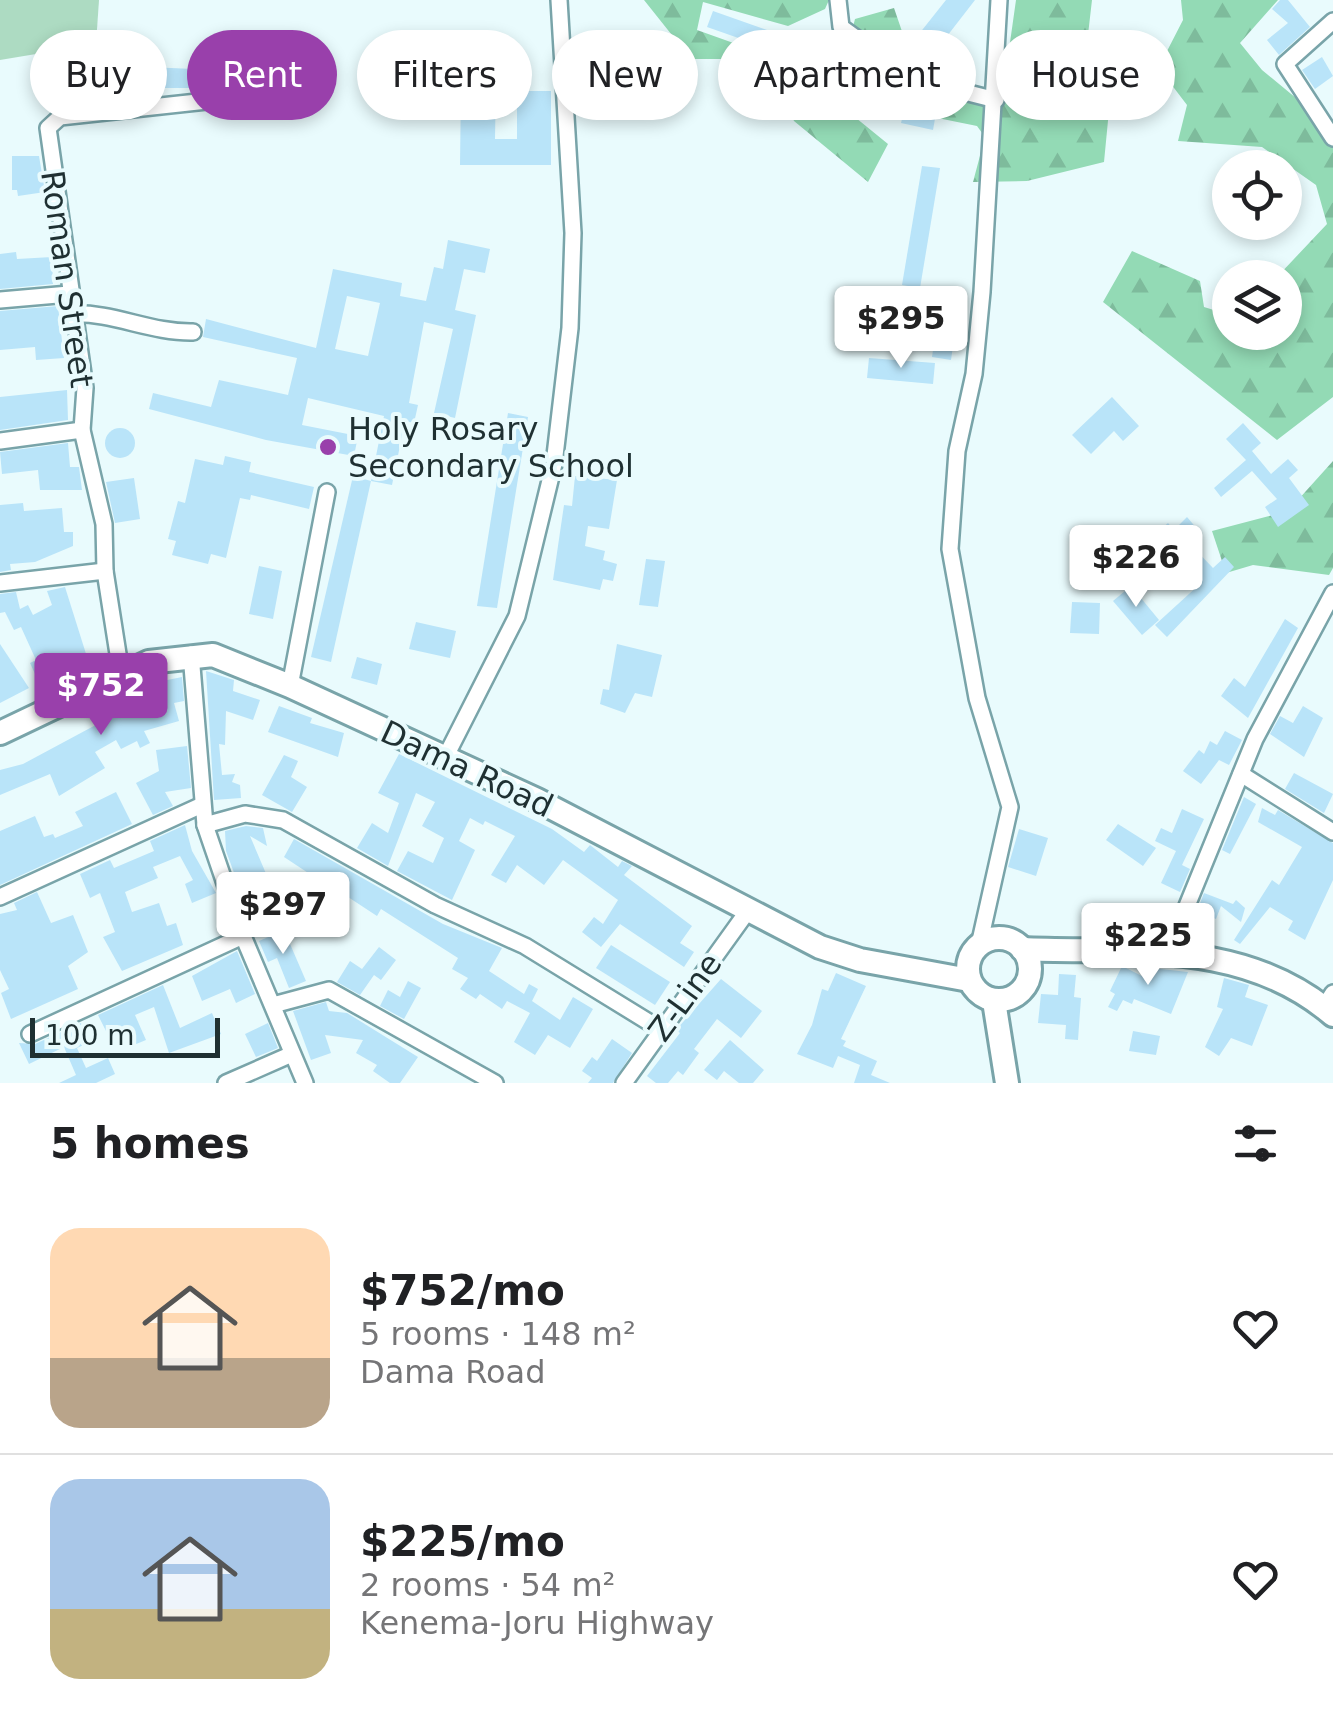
<!DOCTYPE html>
<html lang="en">
<head>
<meta charset="utf-8">
<style>
  body { margin:0; font-family:"DejaVu Sans",sans-serif; background:#f6f6f6; color:#202124; height:100vh; display:flex; flex-direction:column; font-size:38px; white-space:nowrap }
  * { box-sizing:border-box; margin:0 }
  p { font-size:32px; color:#757577 }
  .icon { flex:none; width:55px; height:55px; fill:none; stroke:currentColor; stroke-width:2; stroke-linecap:round; stroke-linejoin:round }
  .map { position:relative; height:1083px; overflow:hidden }
  .side { display:flex; flex-direction:column; background:#fff; flex:1 }
  .side>* { flex:none }
  .hud { position:absolute; left:30px; top:30px; width:1275px; height:90px; display:flex; gap:20px }
  .buttons { position:absolute; left:1212px; top:150px; display:grid; gap:20px }
  .buttons a { display:grid; place-items:center; width:90px; height:90px; border-radius:50%; background:#fff; box-shadow:0 5px 15px #0003; font-size:50px }
  .scale { position:absolute; left:30px; bottom:25px; width:190px; box-sizing:border-box; padding-left:10px; border:5px solid #1f3032; border-top:0; font-size:28px; line-height:35px; white-space:nowrap; color:#1f3032; -webkit-text-stroke:8px #e9fbfd; paint-order:stroke }
  .price { position:absolute; translate:-50% -85px; padding:0 22px; border-radius:10px; background:#fff; color:#222; font-size:32px; line-height:65px; filter:drop-shadow(0 2px 5px #0008) }
  .price::after { content:''; position:absolute; left:50%; top:60px; width:30px; height:22px; margin-left:-15px; background:inherit; clip-path:polygon(0 0,100% 0,50% 100%) }
  .price.active { background:#9940ab; color:#fff }
  ul { padding:0; list-style:none }
  li { display:flex; align-items:center; gap:30px; height:250px; padding:0 50px }
  li+li { border-top:2px solid #e0e0e0 }
  li span { display:grid; place-items:center; flex:none; width:280px; height:200px; border-radius:30px; color:#555 }
  li>.icon { margin-inline-start:auto }
  span .icon { width:120px; height:120px; fill:#fffc; stroke-width:1 }
  li b { font-size:42px }
  h2 { display:flex; justify-content:space-between; align-items:center; height:120px; padding:0 50px; font-size:42px }
  .pill { padding:0 35px; border-radius:45px; background:#fff; box-shadow:0 5px 15px #0003; font-size:35px; line-height:90px }
  .pill.active { background:#9940ab; color:#fff }
  .map>svg:first-child { display:block }
</style>
</head>
<body>
<div class="map">
<svg width="1333" height="1083" viewBox="0 0 1333 1083">
  <defs>
    <pattern id="forest-firs" width="22" height="20" patternUnits="userSpaceOnUse" patternTransform="scale(2.5)"><rect width="22" height="20" fill="#93dab5"/><path d="M5 1l3.5 6h-7zM16 11l3.5 6h-7z" fill="#7ebb9c"/></pattern>
  </defs>
  <rect width="100%" height="100%" fill="#e9fbfd"/>
  <!-- grass -->
  <path fill="#addbc2" d="M0,0H99L96,44L0,60Z"/>
  <!-- forest -->
  <g fill="url(#forest-firs)">
    <path d="M644,0H829L825,9L788,26L703,2L697,30L753,50L751,59H691Z"/>
    <path d="M1016,0H1092L1086,52L1165,55L1183,20L1181,0H1278L1240,43L1262,70L1302,103L1333,145V397L1277,440L1103,302L1132,251L1200,281L1204,307L1230,315V332H1285V278L1277,277L1327,224L1316,185L1262,147L1178,141L1187,105L1171,84L1147,109L1110,100L1104,162L1027,181L973,182L985,137L977,126L829,96L888,144L868,182L794,121L770,71L797,40L846,54L855,19L894,8L920,84L1001,106Z"/>
    <path d="M1333,461V568L1329,575L1253,565L1226,573L1212,531L1288,511Z"/>
  </g>
  <!-- building -->
  <g fill="#b9e4f9" fill-rule="evenodd">
    <path d="M946,0H975L944,40L936,34L929,43L919,34Z"/>
    <path d="M1280,0H1288L1310,27L1279,55L1267,40L1288,23L1272,9Z"/>
    <path d="M713,11L787,37L781,53L707,27Z"/>
    <path d="M443,38L465,39L464,53L516,55L515,78H496L495,139H517V91H551V165H460L461,85L440,84Z"/>
    <path d="M224,42H259V52L278,53L277,80L260,79V65L224,64Z"/>
    <path d="M1322,57L1333,76L1315,89L1302,70Z"/>
    <path d="M127,66L193,69V88H126Z"/>
    <path d="M905,106L936,113L933,130L901,123Z"/>
    <path d="M12,156H39L45,192L18,196L17,190H12Z"/>
    <path d="M922,166L940,168L920,288L902,285Z"/>
    <path d="M448,240L490,249L485,273L464,269L455,310L476,315L455,418L434,413L453,329L424,322L409,403L418,405L414,423L405,421L392,485L371,481L384,416L308,398L302,425L358,436L354,456L266,440L149,409L153,393L211,407L219,380L288,395L297,358L203,337L206,319L316,348L333,269L402,283L400,296L426,301L434,267L443,269ZM347,296L380,303L368,356L335,349Z"/>
    <path d="M16,252L17,259L52,257L53,284L0,289V254Z"/>
    <path d="M58,306L64,358L36,360L35,347L0,350V311Z"/>
    <path d="M936,329L955,332L951,360L932,357Z"/>
    <path d="M869,358L935,363L933,384L867,378Z"/>
    <path d="M67,390L68,420L0,430V397Z"/>
    <path d="M1112,397L1139,426L1123,441L1114,431L1091,454L1072,435Z"/>
    <path d="M508,413L528,417L497,608L477,606Z"/>
    <path d="M1243,423L1261,443L1252,451L1271,474L1288,459L1298,470L1289,478L1309,505L1278,527L1265,507L1277,499L1252,471L1221,497L1214,488L1246,460L1226,439Z"/>
    <circle cx="120" cy="443" r="15"/>
    <path d="M68,443L70,467H79L82,490H40L38,470L2,474L0,452Z"/>
    <path d="M225,456L251,462L249,472L314,487L309,509L251,495L250,500L240,498L226,558L211,554L208,564L172,555L176,541L168,539L178,501L185,503L195,459L223,465Z"/>
    <path d="M353,476L371,481L331,662L311,657Z"/>
    <path d="M575,476L617,480L609,529L588,526L585,546L605,551L603,560L617,564L613,581L603,579L600,590L553,580L564,505L572,506Z"/>
    <path d="M134,478L140,519L115,523L106,482Z"/>
    <path d="M23,503L24,511L62,508L64,532H73V546L35,562L10,564L11,570L0,572V505Z"/>
    <path d="M1187,517L1198,530L1187,541L1213,568L1225,557L1234,567L1167,637L1155,625L1201,583L1196,574L1172,549L1125,591L1110,574L1168,523L1174,530Z"/>
    <path d="M646,559L665,561L658,607L639,605Z"/>
    <path d="M259,566L282,571L273,619L249,614Z"/>
    <path d="M1131,586L1159,620L1142,635L1113,601Z"/>
    <path d="M65,587L87,657L51,670L57,680L42,689L30,663L36,660L21,627L14,630L5,612L0,613V594L16,592L20,609L28,605L33,615L52,605L47,591Z"/>
    <path d="M1072,602L1100,603L1099,634L1070,633Z"/>
    <path d="M1285,619L1298,628L1248,718L1221,696L1234,678L1245,687Z"/>
    <path d="M416,622L456,631L450,658L409,649Z"/>
    <path d="M0,644L29,688L0,703Z"/>
    <path d="M617,644L662,655L652,697L635,693L625,713L600,704L603,689L609,690Z"/>
    <path d="M357,657L382,664L377,685L351,678Z"/>
    <path d="M206,671L234,680L233,691L260,700L253,720L226,711L225,745L219,744L222,775L235,774L232,782L240,785L241,798L214,800Z"/>
    <path d="M182,677L184,701L174,703L179,721L144,731L150,743L140,748L137,741L121,749L116,740L95,752L105,768L59,796L50,774L0,795V770L23,764L105,720L100,711L148,684Z"/>
    <path d="M279,706L312,718L310,723L344,733L338,757L268,732Z"/>
    <path d="M1303,706L1323,718L1304,757L1270,734L1280,716L1293,723Z"/>
    <path d="M1225,731L1242,740L1229,765L1219,760L1201,784L1183,771L1199,750L1204,754L1210,741L1217,745Z"/>
    <path d="M187,746L191,788L165,792L173,806L153,815L136,783L159,771L156,750Z"/>
    <path d="M399,754L552,829L584,852L590,845L618,867L622,861L632,866L624,875L692,926L680,943L694,952L684,967L620,924L601,947L582,932L594,917L603,924L618,900L563,860L544,885L517,865L506,883L491,875L515,836L485,821L483,825L470,818L459,841L475,850L452,900L397,871L408,851L433,863L444,838L422,826L435,802L416,793L388,866L357,848L372,823L388,833L399,803L378,793Z"/>
    <path d="M284,755L298,761L291,777L307,787L292,812L262,795Z"/>
    <path d="M1294,773L1333,794L1324,813L1285,789Z"/>
    <path d="M116,792L132,824L0,885V831L35,816L44,837L53,834L55,838L83,826L75,812Z"/>
    <path d="M1244,797L1256,804L1230,854L1222,850Z"/>
    <path d="M1262,808L1275,815L1278,810L1333,843V880L1305,940L1288,930L1293,921L1270,907L1240,944L1234,940L1272,880L1279,885L1302,847L1258,822Z"/>
    <path d="M1182,809L1204,819L1182,865L1190,869L1180,892L1161,883L1176,851L1155,841L1161,828L1172,833Z"/>
    <path d="M1118,824L1156,848L1143,866L1106,840Z"/>
    <path d="M185,825L192,851L216,893L192,903L185,884L193,880L180,856L153,867L158,878L125,892L132,912L159,903L167,926L176,923L183,945L122,971L103,937L115,932L100,893L90,898L80,874L110,860L114,868L154,851L150,841Z"/>
    <path d="M246,826L263,828L267,846L250,836L273,890L284,885L292,903L251,919L226,851L225,831Z"/>
    <path d="M1019,829L1048,838L1036,876L1008,867Z"/>
    <path d="M294,839L443,924L502,948L489,971L524,994L529,984L538,989L532,1001L560,1020L573,997L593,1009L570,1048L548,1035L535,1055L514,1042L530,1013L507,1001L502,1009L480,994L476,999L460,989L468,978L452,969L458,958L381,909L377,916L348,897L339,910L326,901L334,890L284,857Z"/>
    <path d="M37,892L51,923L73,915L88,952L68,966L78,989L11,1019L1,993L9,989L0,970V914L17,910L14,903Z"/>
    <path d="M1204,893L1233,904L1236,900L1245,908L1241,922L1221,906L1216,919L1202,913L1196,931L1190,929Z"/>
    <path d="M284,930L306,981L289,988L277,958L268,962L259,941Z"/>
    <path d="M611,945L670,982L655,1005L596,968Z"/>
    <path d="M379,947L396,960L381,980L374,975L360,995L337,982L350,961L362,969Z"/>
    <path d="M237,951L255,994L236,1003L230,989L202,1001L192,976Z"/>
    <path d="M1122,966L1148,979L1152,968L1188,972L1171,1014L1134,999L1132,1004L1123,1000L1117,1011L1108,1007L1115,994L1110,991Z"/>
    <path d="M836,973L866,986L841,1039L846,1041L843,1046L877,1061L871,1075L890,1083H854L860,1065L838,1056L833,1068L797,1054L812,1025L822,989L828,991Z"/>
    <path d="M1059,974L1076,975L1074,997L1081,998L1078,1040L1065,1039L1066,1025L1038,1023L1041,994L1058,995Z"/>
    <path d="M1224,978L1249,985L1245,997L1268,1005L1252,1046L1231,1038L1219,1056L1205,1047L1223,1009L1217,1007Z"/>
    <path d="M721,979L762,1011L741,1038L717,1019L694,1049L699,1053L683,1075L678,1071L668,1083H656L647,1076L680,1033L676,1030Z"/>
    <path d="M408,981L421,988L404,1019L380,1006L388,990L400,997Z"/>
    <path d="M163,985L180,1028L212,1013L221,1034L169,1053L154,1007L135,1015L146,1040L124,1049L115,1027L106,1031L98,1015Z"/>
    <path d="M326,1002L329,1011L347,1013L418,1057L400,1083H390L373,1071L377,1065L356,1053L363,1040L325,1035L331,1053L311,1060L293,1011Z"/>
    <path d="M81,1023L90,1042L77,1048L86,1068L108,1058L115,1074L96,1083H59L76,1075L64,1047L29,1064L19,1043L35,1044Z"/>
    <path d="M268,1023L278,1048L256,1057L245,1034Z"/>
    <path d="M1133,1031L1160,1036L1156,1055L1129,1051Z"/>
    <path d="M612,1039L632,1053L613,1083H588L592,1078L582,1071L592,1057L597,1061Z"/>
    <path d="M730,1040L764,1070L753,1083H739L724,1071L717,1080L704,1070Z"/>
  </g>
  <g fill="none" stroke-linecap="round" stroke-linejoin="round">
    <defs>
      <g id="minor">
        <path d="M838,0L841,27L913,79L996,100"/>
        <path d="M1333,21L1285,64L1333,138"/>
        <path d="M0,300L69,294"/>
        <path d="M72,314C113,312 151,333 193,332"/>
        <path d="M0,441L82,430"/>
        <path d="M0,583L105,571"/>
        <path d="M191,654L205,825L243,936L305,1083"/>
        <path d="M121,673L105,571L104,524L82,430L85,388L48,128L60,117L289,92"/>
        <path d="M290,686L327,492"/>
        <path d="M445,758L517,616L554,464L570,328L573,233L559,0"/>
        <path d="M1241,774L1333,832"/>
        <path d="M205,825L245,814L283,820L435,905L525,946L660,1029"/>
        <path d="M0,897L202,805"/>
        <path d="M980,941L1010,807L977,698L950,549L957,451L974,374L982,292L999,0"/>
        <path d="M1169,950L1255,739L1333,593"/>
        <path d="M273,1005L329,990L495,1083"/>
        <path d="M1324,1007L1333,993"/>
        <path d="M30,1034L243,936"/>
        <path d="M226,1083L292,1054"/>
        <path d="M624,1083L747,912"/>
      </g>
      <g id="highway">
        <path d="M0,733L149,662L213,655L290,686L537,800L820,947L860,960L969,980"/>
        <circle cx="999" cy="969" r="31"/>
        <path d="M1022,949C1130,954 1243,938 1333,1015"/>
        <path d="M994,1001L1007,1083"/>
      </g>
    </defs>
    <!-- minor casing -->
    <use href="#minor" stroke="#79a4a9" stroke-width="20"/>
    <!-- highway casing -->
    <use href="#highway" stroke="#79a4a9" stroke-width="28"/>
    <!-- minor -->
    <use href="#minor" stroke="#fff" stroke-width="15"/>
    <!-- highway -->
    <use href="#highway" stroke="#fff" stroke-width="22"/>
  </g>
  <!-- markers -->
  <circle fill="#9940ab" stroke="#e9fbfd" stroke-width="4" cx="328" cy="447" r="10"/>
  <g text-anchor="middle" dominant-baseline="central" stroke-width="8" stroke-linejoin="round" paint-order="stroke">
    <!-- street labels -->
    <g font-size="32" fill="#1f3032" stroke="#e9fbfd">
      <text transform="translate(67 279) rotate(82)">Roman Street</text>
      <text transform="translate(467 769) rotate(25)">Dama Road</text>
      <text transform="translate(685 997) rotate(-54)">Z-Line</text>
    </g>
    <!-- poi labels -->
    <g font-size="32" fill="#1f3032" stroke="#e9fbfd" text-anchor="start">
      <text x="348" y="429">Holy Rosary<tspan x="348" dy="37">Secondary School</tspan></text>
    </g>
  </g>
</svg>
<div class="buttons">
<a><svg class="icon" aria-label="locate" viewBox="0 0 24 24"><circle cx="12" cy="12" r="6"/><path d="M12 2v4M12 18v4M2 12h4M18 12h4"/></svg></a>
<a><svg class="icon" aria-label="layers" viewBox="0 0 24 24"><path d="M12 4l9 5-9 5-9-5zM3 14l9 5 9-5"/></svg></a>
</div>
<div class="scale">100 m</div>
<b class="price" style="left:901px;top:371px">$295</b>
<b class="price" style="left:1136px;top:610px">$226</b>
<b class="price active" style="left:101px;top:738px">$752</b>
<b class="price" style="left:283px;top:957px">$297</b>
<b class="price" style="left:1148px;top:988px">$225</b>
<div class="hud">
<a class="pill">Buy</a>
<a class="pill active">Rent</a>
<a class="pill">Filters</a>
<a class="pill">New</a>
<a class="pill">Apartment</a>
<a class="pill">House</a>
</div>
</div>
<section class="side">
<h2>5 homes<svg class="icon" aria-label="filters" viewBox="0 0 24 24"><path d="M4 7h16M4 17h16"/><circle cx="9" cy="7" r="2"/><circle cx="15" cy="17" r="2"/></svg></h2>
<ul>
<li><span style="background:linear-gradient(#ffd9b3 65%,#b9a48a 0)"><svg class="icon" aria-label="home" viewBox="0 0 24 24"><path d="M3 11l9-7 9 7M6 9v11h12V9"/></svg></span><div><b>$752/mo</b><p>5 rooms · 148 m²</p><p>Dama Road</p></div><svg class="icon" aria-label="heart" viewBox="0 0 24 24"><path d="M12 20l-8-8c-3-5 5-10 8-4 3-6 11-1 8 4z"/></svg></li>
<li><span style="background:linear-gradient(#a9c7e8 65%,#c2b280 0)"><svg class="icon" aria-label="home" viewBox="0 0 24 24"><path d="M3 11l9-7 9 7M6 9v11h12V9"/></svg></span><div><b>$225/mo</b><p>2 rooms · 54 m²</p><p>Kenema-Joru Highway</p></div><svg class="icon" aria-label="heart" viewBox="0 0 24 24"><path d="M12 20l-8-8c-3-5 5-10 8-4 3-6 11-1 8 4z"/></svg></li>
</ul>
</section>
</body>
</html>
